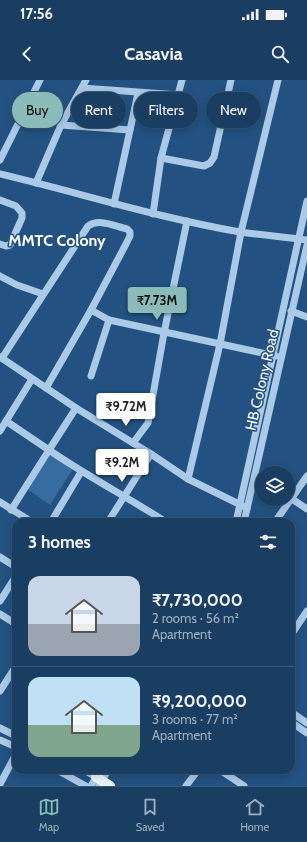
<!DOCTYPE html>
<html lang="en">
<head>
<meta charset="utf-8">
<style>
  body { margin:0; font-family:Cabin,sans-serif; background:#234568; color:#f1f3f6; height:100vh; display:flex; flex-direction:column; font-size:15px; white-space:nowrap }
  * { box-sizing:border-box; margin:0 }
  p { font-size:13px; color:#9faebe }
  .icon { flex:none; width:22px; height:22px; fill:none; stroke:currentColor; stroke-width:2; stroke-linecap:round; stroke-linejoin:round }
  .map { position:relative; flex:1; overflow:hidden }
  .side { position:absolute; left:12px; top:438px; width:283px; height:256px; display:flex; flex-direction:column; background:#1a3e62; border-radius:12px; box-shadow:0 2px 10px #0003,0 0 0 1px #385777 }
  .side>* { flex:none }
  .guide { position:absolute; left:12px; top:12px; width:283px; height:36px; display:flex; gap:8px }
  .fabs { position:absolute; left:255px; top:386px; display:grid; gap:8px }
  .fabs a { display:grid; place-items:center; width:40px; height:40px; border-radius:50%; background:#1a3e62; box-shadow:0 2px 10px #0003,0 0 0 1px #385777; font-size:20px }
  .price { position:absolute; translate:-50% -34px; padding:0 9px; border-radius:4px; background:#fff; color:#222; font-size:13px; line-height:26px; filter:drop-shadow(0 1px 2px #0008) }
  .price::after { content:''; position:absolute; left:50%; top:24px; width:12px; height:9px; margin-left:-6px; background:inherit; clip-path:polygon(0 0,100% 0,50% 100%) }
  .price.selected { background:#8bbbb9; color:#111 }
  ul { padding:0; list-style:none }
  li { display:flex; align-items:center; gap:12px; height:100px; padding:0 16px }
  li+li { border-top:1px solid #385777 }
  li span { display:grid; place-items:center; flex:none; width:112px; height:80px; border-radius:12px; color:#555 }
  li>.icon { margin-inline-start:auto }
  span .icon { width:48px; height:48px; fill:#fffc; stroke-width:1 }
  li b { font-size:17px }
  h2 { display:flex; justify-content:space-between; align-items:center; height:48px; padding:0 16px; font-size:17px }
  .chip { padding:0 14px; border-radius:18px; background:#1a3e62; box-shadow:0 2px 10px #0003,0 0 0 1px #385777; font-size:14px; line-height:36px }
  .chip.selected { background:#8bbbb9; color:#111 }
  .status { display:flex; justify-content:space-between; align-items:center; height:28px; padding:0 20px; background:#1a3e62; direction:ltr }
  .status svg { height:11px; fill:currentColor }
  header { display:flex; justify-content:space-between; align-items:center; height:52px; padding:0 16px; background:#1a3e62; font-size:18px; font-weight:700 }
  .tabs { display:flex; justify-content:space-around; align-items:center; height:56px; border-top:1px solid #385777; background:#1a3e62; font-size:11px; color:#9faebe }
  .tabs a { display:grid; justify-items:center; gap:2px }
  .tabs .selected { color:#8bbbb9 }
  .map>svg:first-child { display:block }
</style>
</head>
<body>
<div class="status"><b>17:56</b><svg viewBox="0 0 49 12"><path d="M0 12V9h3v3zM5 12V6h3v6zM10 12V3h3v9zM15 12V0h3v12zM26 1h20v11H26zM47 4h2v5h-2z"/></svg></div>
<header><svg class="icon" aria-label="back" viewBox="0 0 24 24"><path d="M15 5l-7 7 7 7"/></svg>Casavia<svg class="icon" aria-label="search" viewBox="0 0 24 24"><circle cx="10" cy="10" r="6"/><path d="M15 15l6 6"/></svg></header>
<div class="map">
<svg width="307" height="706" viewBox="0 0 307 706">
  <rect width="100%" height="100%" fill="#235282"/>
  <!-- green -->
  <path fill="#376ca0" d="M52,371L74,387L50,425L27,409Z"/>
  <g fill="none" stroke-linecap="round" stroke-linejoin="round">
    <!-- minor -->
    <g stroke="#aacae8" stroke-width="7">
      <path d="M82,8L179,15"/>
      <path d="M61,45L130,50L138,13"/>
      <path d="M161,78L204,86L210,83L214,77L231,0"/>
      <path d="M0,80L40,0"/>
      <path d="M0,94C80,113 159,138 240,152C262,155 285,157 307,160"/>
      <path d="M36,103L61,45L86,0"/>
      <path d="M0,120L16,126L22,133V138L10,165L6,166L0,164"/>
      <path d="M114,124L130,50"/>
      <path d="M153,134L161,78L182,0"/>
      <path d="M0,196L17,205L43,214"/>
      <path d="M91,230L109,240"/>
      <path d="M291,231L307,237"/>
      <path d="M0,277L76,328L151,374L188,399L247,428"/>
      <path d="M2,278L88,146C99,138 114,146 127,149L130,152V156L126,164L91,230L46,308"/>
      <path d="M91,296L109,240L276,276"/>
      <path d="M76,328L49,370C87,396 127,417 166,442"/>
      <path d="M6,341L49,370L11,430"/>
      <path d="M0,351L32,299"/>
      <path d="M133,363L148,343L164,253L187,141"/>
      <path d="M188,399L220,264L241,152L278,0"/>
      <path d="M292,419L307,429"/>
      <path d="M0,422L32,442"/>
      <path d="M51,442L81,392"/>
      <path d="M108,442L151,374"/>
      <path d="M236,442L307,121"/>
      <path d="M244,442L307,165"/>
      <path d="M275,442L307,396"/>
      <path d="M0,477L16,487"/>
      <path d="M0,521L16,496"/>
      <path d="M0,534L16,544"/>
      <path d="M291,555L307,531"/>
      <path d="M0,611L16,586"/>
      <path d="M291,632L307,643"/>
      <path d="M291,642L307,653"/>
      <path d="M0,648L16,656"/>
      <path d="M0,660L16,667"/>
      <path d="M57,690L86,706"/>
      <path d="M84,690L96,697"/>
      <path d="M220,690L244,706"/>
      <path d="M0,704L16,674"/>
      <path d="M91,706L100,690"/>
      <path d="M99,706L108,690"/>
      <path d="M186,706L198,690"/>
    </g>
    <!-- major -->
    <path stroke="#ecf4fd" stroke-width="10" d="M96,697L110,706"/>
  </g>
  <g text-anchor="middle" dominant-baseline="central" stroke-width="3" stroke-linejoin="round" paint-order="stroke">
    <!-- street labels -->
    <g font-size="15" fill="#fff" stroke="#235282">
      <text transform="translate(262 300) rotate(-77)">HB Colony Road</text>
    </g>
    <!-- neighbourhood labels -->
    <g font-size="16" font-weight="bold" fill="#fff" stroke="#235282">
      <text x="57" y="160">MMTC Colony</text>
    </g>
  </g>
</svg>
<div class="fabs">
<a><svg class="icon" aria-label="layers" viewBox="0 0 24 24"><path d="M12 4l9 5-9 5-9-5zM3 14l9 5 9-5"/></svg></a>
</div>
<b class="price selected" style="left:157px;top:241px">₹7.73M</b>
<b class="price" style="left:126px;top:347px">₹9.72M</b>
<b class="price" style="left:122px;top:403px">₹9.2M</b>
<div class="guide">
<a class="chip selected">Buy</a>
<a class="chip">Rent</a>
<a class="chip">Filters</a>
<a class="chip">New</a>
</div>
<section class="side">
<h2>3 homes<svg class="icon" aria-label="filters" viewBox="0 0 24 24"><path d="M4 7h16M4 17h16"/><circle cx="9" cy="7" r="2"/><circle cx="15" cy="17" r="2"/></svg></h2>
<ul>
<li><span style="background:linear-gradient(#c9d6e8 60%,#9aa5b1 0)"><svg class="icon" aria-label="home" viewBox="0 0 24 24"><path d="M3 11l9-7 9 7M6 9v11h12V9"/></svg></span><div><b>₹7,730,000</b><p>2 rooms · 56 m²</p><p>Apartment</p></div></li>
<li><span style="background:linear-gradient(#bfe0f5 60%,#7fa58c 0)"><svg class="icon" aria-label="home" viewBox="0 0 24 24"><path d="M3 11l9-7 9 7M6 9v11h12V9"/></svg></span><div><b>₹9,200,000</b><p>3 rooms · 77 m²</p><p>Apartment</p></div></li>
</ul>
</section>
</div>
<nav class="tabs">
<a class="selected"><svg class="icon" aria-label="map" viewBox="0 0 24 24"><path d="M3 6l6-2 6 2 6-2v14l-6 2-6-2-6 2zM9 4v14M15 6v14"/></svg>Map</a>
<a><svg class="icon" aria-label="saved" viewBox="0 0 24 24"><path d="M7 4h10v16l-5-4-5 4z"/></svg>Saved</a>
<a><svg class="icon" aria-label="home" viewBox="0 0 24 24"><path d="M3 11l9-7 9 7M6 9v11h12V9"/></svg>Home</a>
</nav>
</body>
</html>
